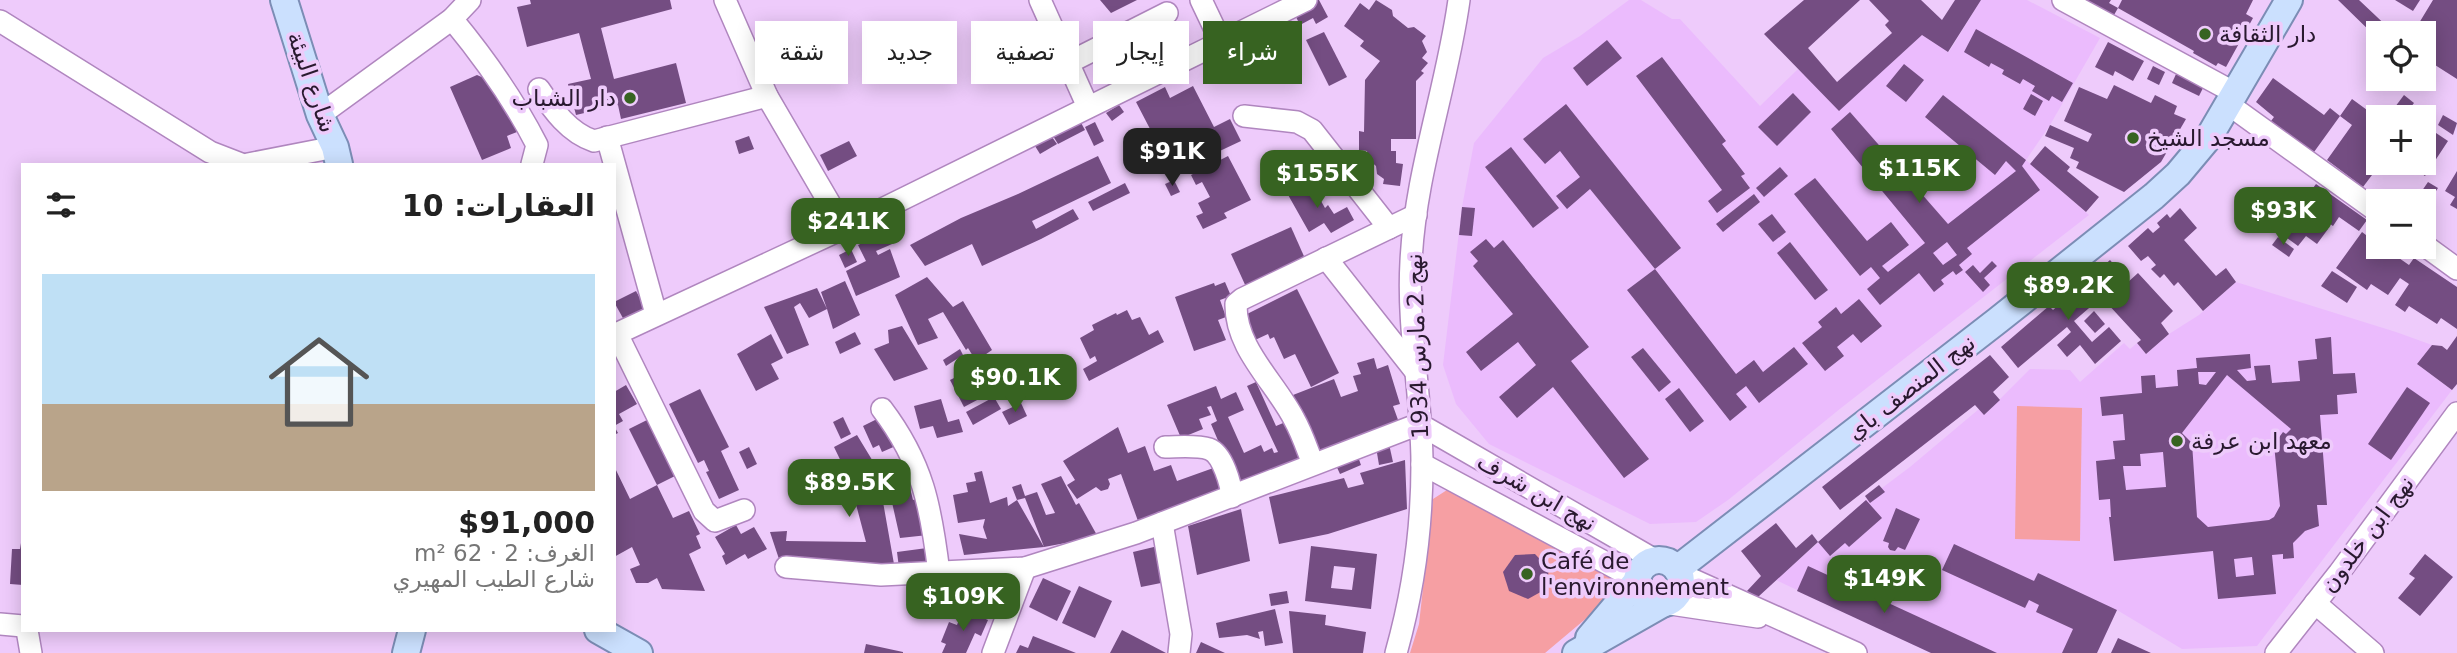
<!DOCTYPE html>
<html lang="ar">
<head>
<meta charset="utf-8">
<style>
  body { margin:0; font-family:"DejaVu Sans","Noto Sans Arabic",sans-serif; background:#f6f6f6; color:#222; direction:rtl; height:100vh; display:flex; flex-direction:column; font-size:26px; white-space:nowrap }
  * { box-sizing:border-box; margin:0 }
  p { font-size:23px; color:#767676 }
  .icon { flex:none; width:38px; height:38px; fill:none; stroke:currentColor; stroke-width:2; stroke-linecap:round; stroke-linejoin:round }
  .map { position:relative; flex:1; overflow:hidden; direction:ltr }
  .details { position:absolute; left:21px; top:163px; width:595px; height:469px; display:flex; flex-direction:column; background:#fff; border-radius:0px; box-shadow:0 4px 18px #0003; direction:rtl }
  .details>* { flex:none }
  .banner { position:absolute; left:637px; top:21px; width:665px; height:63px; direction:rtl; display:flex; gap:14px }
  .tools { position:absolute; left:2366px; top:21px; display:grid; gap:14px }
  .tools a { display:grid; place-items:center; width:70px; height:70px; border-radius:0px; background:#fff; box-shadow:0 4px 18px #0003; font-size:35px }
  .price { position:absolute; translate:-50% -60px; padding:0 16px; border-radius:14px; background:#376321; color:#fff; font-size:23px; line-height:46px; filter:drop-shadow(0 2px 4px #0008) }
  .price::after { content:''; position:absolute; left:50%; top:42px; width:21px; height:16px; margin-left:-10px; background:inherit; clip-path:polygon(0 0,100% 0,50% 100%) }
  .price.current { background:#222; color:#fff }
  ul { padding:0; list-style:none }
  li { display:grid; align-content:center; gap:14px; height:371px; padding:0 21px }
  li span { display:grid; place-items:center; height:217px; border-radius:0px; color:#555 }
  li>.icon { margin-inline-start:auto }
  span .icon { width:126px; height:126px; fill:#fffc; stroke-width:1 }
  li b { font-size:30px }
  h2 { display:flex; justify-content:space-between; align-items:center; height:84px; padding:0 21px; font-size:30px }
  .pill { padding:0 24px; border-radius:0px; background:#fff; box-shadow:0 4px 18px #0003; font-size:24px; line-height:63px }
  .pill.current { background:#376321; color:#fff }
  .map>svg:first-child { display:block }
</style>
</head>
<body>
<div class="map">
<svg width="2457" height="653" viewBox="0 0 2457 653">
  <rect width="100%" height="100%" fill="#eecbfb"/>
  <!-- built -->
  <g fill="#ebbbfd">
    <path d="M1629,0H1641L1672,19H1680L1760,106L1798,69L1839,110L1922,35L1949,52L1981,0H2027L2100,38L2050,125L2026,160L2089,215L1841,408L1728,500L1696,522L1650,524L1489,444L1456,404L1443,365L1462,207L1474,143L1543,58L1580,36Z"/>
    <path d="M2236,282L2396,332L2432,345L2417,364L2452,390L2257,646L2182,649L2117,610L2097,653H1931L1776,580L1866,500L1910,467L1979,409L1985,414L2030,369L2070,370L2080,382L2124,343L2130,349L2137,343L2146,354L2169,334L2199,315Z"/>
  </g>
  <!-- green -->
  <g fill="#f69fa3">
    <path d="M2017,406L2082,408L2080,541L2015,539Z"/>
    <path d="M1447,490L1613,579L1614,595L1545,653H1410L1419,624L1433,499Z"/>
  </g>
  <!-- building -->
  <g fill="#744d82" fill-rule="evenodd">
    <path d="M530,0H670L672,9L601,28L614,79L676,63L686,103L621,119L618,105L576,115L568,84L591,79L579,33L527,47L517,7L531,4Z"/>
    <path d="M1100,0H1137L1111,13Z"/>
    <path d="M1314,0H1319L1328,17L1316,24L1313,18L1300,25L1296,17L1309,10L1306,5Z"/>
    <path d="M1376,0L1392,10L1393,16L1408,28L1414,27L1426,36L1422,41L1427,52L1422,58L1428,63L1421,71L1424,73L1416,81V139H1391V151H1396V163L1403,164L1400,186L1383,184L1384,179L1377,174L1376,166L1368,159L1367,151L1359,150V131L1364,132L1365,80L1380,61L1360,46L1364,41L1344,26L1360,3L1369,10Z"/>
    <path d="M1804,0H1860L1808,48L1837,82L1892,33L1885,25L1889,21L1869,0H1921L1942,20L1955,0H1981L1948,52L1922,35L1839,111L1764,34Z"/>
    <path d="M2086,0H2111L2109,3L2118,8L2114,15Z"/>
    <path d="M2122,0H2253L2246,14L2253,18L2226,67L2218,63L2216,66L2193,53L2194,51L2118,8Z"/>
    <path d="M2338,0H2359L2394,33H2378V39Z"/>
    <path d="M2395,0H2420L2413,11Z"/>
    <path d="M2433,0H2457V79L2424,58V33H2413Z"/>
    <path d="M1976,29L2073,83L2062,102L2052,96L2049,101L2032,91L2035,86L2023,79L2020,84L2002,74L2004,70L1991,63L1989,67L1964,52Z"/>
    <path d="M1324,32L1347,77L1329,86L1306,40Z"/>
    <path d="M1607,40L1622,58L1587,86L1573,68Z"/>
    <path d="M2108,42L2144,61L2133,81L2115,71L2113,76L2095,67Z"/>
    <path d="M1662,57L1726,141L1722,144L1745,174L1741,176L1750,188L1717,213L1708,201L1722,190L1636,76Z"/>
    <path d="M1904,64L1924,80L1906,102L1886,86Z"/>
    <path d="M2153,66L2165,72L2159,85L2147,79Z"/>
    <path d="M2176,74L2203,88L2199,96L2172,83Z"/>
    <path d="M477,75L491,81L517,132L507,136L511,148L482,160L450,87Z"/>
    <path d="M2273,78L2324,115L2330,108L2340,116L2314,152L2271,121L2274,117L2256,102Z"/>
    <path d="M2114,85L2151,103L2155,95L2177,106L2174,114L2186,119L2161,162L2124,192L2076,168L2079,162L2070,158L2074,148L2045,136L2050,125L2088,142L2092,134L2064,121L2079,87L2107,99Z"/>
    <path d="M1193,86L1214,127L1230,119L1241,141L1173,173L1136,102L1165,87L1170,98Z"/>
    <path d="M1793,93L1811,112L1777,146L1758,127Z"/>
    <path d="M2031,94L2043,101L2035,116L2023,109Z"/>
    <path d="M1943,95L2026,160L2022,166L2040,190L1967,248L1972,254L1959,265L1963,270L1956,275L1953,271L1941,280L1944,284L1934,292L1919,273L1880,305L1867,289L1880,278L1871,267L1860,276L1794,194L1815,178L1867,241L1891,222L1909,245L1882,266L1888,272L1925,243L1831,129L1850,112L1948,224L2016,171L2006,161L1995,175L1925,117ZM1947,242L1957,255L1943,265L1933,253Z"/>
    <path d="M2404,95L2414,103L2405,115L2395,107Z"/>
    <path d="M2352,99L2378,118V163H2381L2363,187L2327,160L2352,125L2340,116Z"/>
    <path d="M1566,104L1681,248L1655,269L1590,189L1567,209L1556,196L1580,177L1560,151L1545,164L1523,139Z"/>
    <path d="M1119,105L1124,112L1112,121L1106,113Z"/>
    <path d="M2443,115L2457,123L2453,135L2438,125Z"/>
    <path d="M1080,121L1085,130L1058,144L1053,136Z"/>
    <path d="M1095,122L1104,141L1094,146L1085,127Z"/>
    <path d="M2424,125L2448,141L2425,176L2406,163H2424Z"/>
    <path d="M749,136L754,149L739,154L735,141Z"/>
    <path d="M1052,137L1057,144L1040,154L1035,146Z"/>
    <path d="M849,141L857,156L828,171L820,155Z"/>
    <path d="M2045,146L2070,167L2067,171L2099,197L2086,212L2030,164Z"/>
    <path d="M1511,147L1559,208L1533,228L1485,167Z"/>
    <path d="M1141,148L1147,155L1133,165L1128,158Z"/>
    <path d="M1098,156L1111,183L1032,221L1036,229L1073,209L1079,219L1041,239L982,266L972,244L925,266L910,245L961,218L1018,194Z"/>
    <path d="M1228,156L1251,200L1224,213L1227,218L1203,229L1196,216L1203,213L1198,203L1210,197L1202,182L1196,185L1191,175Z"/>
    <path d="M1285,161L1291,172L1279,180L1298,170L1303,180L1277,193L1264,173Z"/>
    <path d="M1780,167L1788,176L1764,197L1756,188Z"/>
    <path d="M2457,171V209L2450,205L2455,197L2445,191Z"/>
    <path d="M1174,180L1180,192L1171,196L1165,184Z"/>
    <path d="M1309,180L1325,208L1328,205L1334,214L1347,207L1354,220L1331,233L1324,223L1309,232L1287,193Z"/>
    <path d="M2428,182L2438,188L2424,209V201H2415Z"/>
    <path d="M1125,183L1130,193L1093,211L1088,202Z"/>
    <path d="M2316,184L2367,220L2359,231L2339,217L2333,226L2319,216L2316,221L2328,229L2317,244L2306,236L2298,246L2280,233Z"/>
    <path d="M1754,194L1760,202L1723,232L1716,224Z"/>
    <path d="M1462,207L1475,208L1472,236L1459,235Z"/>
    <path d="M2180,208L2197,228L2184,240L2216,276L2226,268L2236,282L2203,311L2178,282L2174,286L2164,274L2160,278L2151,269L2156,265L2148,256L2141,261L2128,246L2148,228L2153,233L2160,227L2157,223L2167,214L2170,218Z"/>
    <path d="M1772,214L1786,232L1773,242L1758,224Z"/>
    <path d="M1291,227L1307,263L1247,289L1231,254Z"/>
    <path d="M893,229L899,241L876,251L878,255L890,249L900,277L856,296L846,271L866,261L858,245Z"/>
    <path d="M2362,232L2378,244V247H2383L2409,265L2414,258L2457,287V329L2441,318L2437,324L2409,306L2405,312L2395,305L2409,284L2400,278L2388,295L2371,284L2367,290L2336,268Z"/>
    <path d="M2278,237L2294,249L2289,257L2272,245Z"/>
    <path d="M1486,239L1494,248L1503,240L1589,347L1571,361L1649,459L1624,478L1553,387L1517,418L1499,397L1536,365L1518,342L1481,371L1466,352L1513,314L1473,266L1478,261L1470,252Z"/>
    <path d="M1790,242L1828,290L1815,300L1777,253Z"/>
    <path d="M851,249L857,262L845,268L839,255Z"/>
    <path d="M2110,260L2125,277L2074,321L2092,342L2109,327L2121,341L2095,364L2080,345L2067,357L2057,345L2071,332L2067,327L2018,368L2001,347L2049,306L2053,310Z"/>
    <path d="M1992,261L1997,266L1984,278L1990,285L1983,292L1965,272L1973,265L1980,273Z"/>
    <path d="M1655,269L1736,374L1754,360L1763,372L1794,347L1808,364L1759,403L1746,386L1736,394L1747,407L1730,421L1627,290Z"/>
    <path d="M2332,271L2357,287L2347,303L2321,286Z"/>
    <path d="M2138,273L2173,311L2161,323L2169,334L2146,354L2137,343L2141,340L2106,302Z"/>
    <path d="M927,277L953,307L963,301L992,350L976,361L968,348L966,350L943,312L928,319L938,338L918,345L895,295Z"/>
    <path d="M845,281L860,315L833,329L827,309L809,318L800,303L794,307L809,345L787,354L764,307L817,288L827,309L821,292Z"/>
    <path d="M1225,282L1231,296L1220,300L1226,317L1218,320L1226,340L1194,351L1175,297L1214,283L1215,286Z"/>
    <path d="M1297,289L1339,373L1311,387L1295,354L1284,359L1274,337L1270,339L1268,334L1255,340L1243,316Z"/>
    <path d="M636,291L646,309L624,320L614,302Z"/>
    <path d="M1859,299L1882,326L1861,343L1853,334L1837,347L1844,356L1825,371L1802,343L1822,327L1818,322L1836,307L1841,314Z"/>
    <path d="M1127,310L1132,320L1140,317L1149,335L1158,330L1164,342L1089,381L1083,369L1097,361L1095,356L1090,359L1080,338L1094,330L1092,325L1116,313L1117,315Z"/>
    <path d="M2094,311L2105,324L2095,333L2084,321Z"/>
    <path d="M902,326L928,369L894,381L874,349L889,343L888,330Z"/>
    <path d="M855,332L861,344L840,354L835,342Z"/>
    <path d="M771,334L783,358L771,364L779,379L756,391L737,354Z"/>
    <path d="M2457,336V384L2452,390L2417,364L2432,345L2442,346L2447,350Z"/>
    <path d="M2331,337L2333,374L2355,373L2357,393L2337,395L2338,414L2320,415L2327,505H2317L2319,526L2305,531L2293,543L2294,558L2283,559V554L2272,555L2276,594L2218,599L2213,551L2114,561L2109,517H2111L2110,499L2099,500L2096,461L2115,459L2113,441L2125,440L2123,414L2102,416L2100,397L2142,393L2141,376L2155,375L2156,388L2178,386L2177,370L2197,368L2196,358L2250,354L2251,368L2237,370L2247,381L2256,380L2254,366L2270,365L2272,383L2300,381L2298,361L2317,359L2315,339ZM2198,372H2216L2206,385L2199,384ZM2227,375L2291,429L2286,434L2283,432L2274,444L2280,506L2274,517L2269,520L2208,527L2197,517L2192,443L2182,433ZM2163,452L2166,487L2126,490L2123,466H2141L2140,454ZM2252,557L2254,575L2236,577L2234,559Z"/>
    <path d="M1643,348L1671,382L1659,392L1631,357Z"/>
    <path d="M960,349L963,355L946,366L943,360Z"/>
    <path d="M1990,355L2009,377L1993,392L2000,400L1984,415L1975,405L1840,510L1822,487Z"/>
    <path d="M1374,358L1377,369L1388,365L1400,404L1393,406L1401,428L1317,459L1293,395L1334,379L1341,397L1358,391L1353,376L1361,374L1357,363Z"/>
    <path d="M980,365L994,391L964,407L950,380Z"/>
    <path d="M1256,382L1276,426L1288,421L1305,458L1243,486L1226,449L1222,450L1211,424L1217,421L1211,406L1207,407L1211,415L1199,419L1203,429L1181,438L1167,405L1216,386L1221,399L1236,392L1244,410L1228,417L1244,453L1261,445L1264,452L1272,448L1274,453L1278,452L1247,386Z"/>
    <path d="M626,385L637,404L619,414L623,421L614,426L618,433L614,435V392Z"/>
    <path d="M2407,387L2430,403L2391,460L2368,444Z"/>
    <path d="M1679,388L1704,421L1690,432L1665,399Z"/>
    <path d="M700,389L729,447L721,451L739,490L719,499L706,472L709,471L704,460L698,463L669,404Z"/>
    <path d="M994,397L1001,409L973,425L966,412Z"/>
    <path d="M941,399L948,422L959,419L963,432L937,438L933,426L920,429L914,406Z"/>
    <path d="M1021,403L1027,416L1009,425L1002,412Z"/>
    <path d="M843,417L851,434L841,439L833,422Z"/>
    <path d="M877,419L882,428L886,426L898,445L882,452L879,445L873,448L863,426Z"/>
    <path d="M647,420L653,433L659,430L665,442L659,445L675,476L657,485L629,429Z"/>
    <path d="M1118,427L1128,453L1145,446L1154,471L1171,465L1177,481L1219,466L1227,490L1138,521L1121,474L1108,479L1110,484L1108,489L1101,491L1096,487L1077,499L1067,485L1075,480L1063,461Z"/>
    <path d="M857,435L877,468L894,564L780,562L770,532L787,531L786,541L866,542L849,478L834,447Z"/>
    <path d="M1389,444L1393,462L1379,465L1376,447Z"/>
    <path d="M749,447L757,464L747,469L739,452Z"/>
    <path d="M1357,454L1361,465L1340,474L1335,463Z"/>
    <path d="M1405,460L1407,509L1328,534L1279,544L1269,497L1344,478L1348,488L1364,484L1360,473Z"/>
    <path d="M614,466L630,499L657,485L673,518L689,511L700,534L696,536L701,548L689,554L705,591L662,589L657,578L648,583H636L630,569L640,565L632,547L614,557Z"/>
    <path d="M982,471L990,503L1007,497L1008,506L1017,500L1012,487L1021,484L1025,496L1037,492L1046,515L1055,513L1041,484L1061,476L1076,505L1079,503L1098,537L1044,547L964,555L959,534L987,539L983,527L985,519L958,523L953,495L968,492L966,483L976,481L974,473ZM1025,498L1044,547L1017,500Z"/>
    <path d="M909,484L913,500L920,497L928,535L900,538L889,489Z"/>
    <path d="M1879,485L1885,492L1870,503L1865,496Z"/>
    <path d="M1866,500L1882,518L1849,547L1845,543L1830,556L1818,542L1758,597L1747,591L1761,576L1741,551L1776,523L1796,548L1812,534L1818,542Z"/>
    <path d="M1896,508L1920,519L1905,550L1898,547L1895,551L1890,550L1888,547L1889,543L1883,541Z"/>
    <path d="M1241,509L1250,561L1197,575L1188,526Z"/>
    <path d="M736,525L741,534L754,527L767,549L748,559L745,554L726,565L722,556L725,554L715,537Z"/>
    <path d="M21,543H23V585L10,584L12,549H20Z"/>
    <path d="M1954,544L2034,581L2038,573L2117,610L2097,653H2062L2073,629L2036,612L2039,605L2029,600L2025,608L1942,570Z"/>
    <path d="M1158,546L1166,582L1141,587L1133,552Z"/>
    <path d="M1311,546L1377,554L1371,609L1305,601ZM1334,566L1355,568L1352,590L1331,588Z"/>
    <path d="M927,548L929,564L899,568L897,552Z"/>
    <path d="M1535,554L1549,569L1546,589L1528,599L1509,591L1503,572L1515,555Z"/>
    <path d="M2425,554L2453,577L2420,616L2398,598L2415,578L2409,574Z"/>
    <path d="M1808,566L1997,653H1931L1797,591Z"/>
    <path d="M1043,578L1071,591L1057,621L1029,607Z"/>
    <path d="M1079,586L1112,601L1095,638L1062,623Z"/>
    <path d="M943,591L954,593L951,612L939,609Z"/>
    <path d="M1287,591L1289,603L1271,606L1269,594Z"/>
    <path d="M963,609L988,620L981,636L975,633L966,653H942L946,644L941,642L949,622L957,625Z"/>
    <path d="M1275,609L1283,643L1265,646L1263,631L1258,632L1260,639L1247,635L1219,638L1216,623Z"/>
    <path d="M1289,611L1326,615L1325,625L1366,632L1363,653H1293Z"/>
    <path d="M1122,630L1166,653H1110Z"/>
    <path d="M1033,636L1076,653H1016L1020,645L1028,648Z"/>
    <path d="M2118,638L2151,653H2111Z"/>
    <path d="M1201,642L1225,653H1196Z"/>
    <path d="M866,644L903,652V653H864Z"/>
  </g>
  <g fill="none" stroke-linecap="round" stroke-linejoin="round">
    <defs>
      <g id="minor">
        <path d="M725,0L767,96L844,228"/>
        <path d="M1040,0L1088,107"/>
        <path d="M1201,0L1221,42"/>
        <path d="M2063,0L2235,93"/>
        <path d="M452,19C486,60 513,98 537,145L532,164"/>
        <path d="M0,21L210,152L241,164"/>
        <path d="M1068,63L1167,13"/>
        <path d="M539,89C553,110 569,133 594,141L767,96"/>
        <path d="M2228,104L2378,212"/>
        <path d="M320,115L452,19L470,0"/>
        <path d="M1244,116L1297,122L1312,130L1389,228"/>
        <path d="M607,137L656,314"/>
        <path d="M248,164L335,147"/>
        <path d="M2424,245L2457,269"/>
        <path d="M1326,258L1416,372"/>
        <path d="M617,334L704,511L715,521L744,510"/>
        <path d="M614,335L844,228L1306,0"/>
        <path d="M882,409C923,463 931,507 939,573"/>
        <path d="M1419,424L1655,560"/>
        <path d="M1165,447C1178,447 1197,445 1209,449C1223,454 1231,485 1232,497"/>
        <path d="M1313,464C1307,449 1302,433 1294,419C1275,382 1235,348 1236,304L1242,299L1416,215"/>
        <path d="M1422,464L1638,580"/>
        <path d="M1162,523L1181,634L1179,653"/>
        <path d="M786,567L881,575L1025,568L1136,533L1419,424"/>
        <path d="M1680,574L1856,653"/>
        <path d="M1664,603L1758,617"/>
        <path d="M2315,603L2373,653"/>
        <path d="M0,624L23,626"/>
        <path d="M27,630L31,653"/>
        <path d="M993,653L1025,568"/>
        <path d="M1396,653C1413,593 1422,526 1422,464C1422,396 1407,329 1411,262C1415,173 1447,88 1459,0"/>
        <path d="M2276,653L2339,573L2457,413"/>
      </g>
      <g id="major">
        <path d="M284,0L320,115L335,147L339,164"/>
        <circle cx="1659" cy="582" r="22"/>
        <path d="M1677,569L1997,321L2154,196L2178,174L2209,137L2289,0"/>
        <path d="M598,630L639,653"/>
        <path d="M1589,638L1638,580"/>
        <path d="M406,653L412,630"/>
        <path d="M1576,653L1664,603"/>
      </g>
    </defs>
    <!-- minor casing -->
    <use href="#minor" stroke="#b086bf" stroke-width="24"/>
    <!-- major casing -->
    <use href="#major" stroke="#7c8db5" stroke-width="30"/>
    <!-- minor -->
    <use href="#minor" stroke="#fff" stroke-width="21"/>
    <!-- major -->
    <use href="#major" stroke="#cbe0fe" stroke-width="26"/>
  </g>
  <!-- markers -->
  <g fill="#376321" stroke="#eecbfb" stroke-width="2.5">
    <circle cx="2205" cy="34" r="7"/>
    <circle cx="630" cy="98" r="7"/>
    <circle cx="2133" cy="138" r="7"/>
    <circle cx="2177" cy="441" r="7"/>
    <circle cx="1527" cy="574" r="7"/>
  </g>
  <g text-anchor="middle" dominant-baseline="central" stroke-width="7" stroke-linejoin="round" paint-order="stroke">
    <!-- poi labels -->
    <g font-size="23" fill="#29192f" stroke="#eecbfb" text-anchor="start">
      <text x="2219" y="34">دار الثقافة</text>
      <text x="616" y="98" text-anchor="end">دار الشباب</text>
      <text x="2147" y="138">مسجد الشيخ</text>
      <text x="2191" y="441">معهد ابن عرفة</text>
      <text x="1541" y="561">Café de<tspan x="1541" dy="26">l'environnement</tspan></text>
    </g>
    <!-- street labels -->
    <g font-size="23" fill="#29192f" stroke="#eecbfb">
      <text transform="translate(312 82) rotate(71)">شارع البيئة</text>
      <text transform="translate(1417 346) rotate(-92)">نهج 2 مارس 1934</text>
      <text transform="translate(1911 387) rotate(-38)">نهج المنصف باي</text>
      <text transform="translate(1537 492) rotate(30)">نهج ابن شرف</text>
      <text transform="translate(2367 534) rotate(-53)">نهج ابن خلدون</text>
    </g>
  </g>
</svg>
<div class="tools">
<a><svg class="icon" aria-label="locate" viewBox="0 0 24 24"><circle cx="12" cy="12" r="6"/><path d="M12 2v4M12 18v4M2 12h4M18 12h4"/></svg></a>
<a>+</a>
<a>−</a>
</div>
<b class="price current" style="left:1172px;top:188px">$91K</b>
<b class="price" style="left:1919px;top:205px">$115K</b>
<b class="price" style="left:1317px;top:210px">$155K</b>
<b class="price" style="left:2283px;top:247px">$93K</b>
<b class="price" style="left:848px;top:258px">$241K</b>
<b class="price" style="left:2068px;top:322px">$89.2K</b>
<b class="price" style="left:1015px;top:414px">$90.1K</b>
<b class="price" style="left:849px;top:519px">$89.5K</b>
<b class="price" style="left:1884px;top:615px">$149K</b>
<b class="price" style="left:963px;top:633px">$109K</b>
<div class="banner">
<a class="pill current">شراء</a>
<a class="pill">إيجار</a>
<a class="pill">تصفية</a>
<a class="pill">جديد</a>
<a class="pill">شقة</a>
</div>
<section class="details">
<h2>العقارات: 10<svg class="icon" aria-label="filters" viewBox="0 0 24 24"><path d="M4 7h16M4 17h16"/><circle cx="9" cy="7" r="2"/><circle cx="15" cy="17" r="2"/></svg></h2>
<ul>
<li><span style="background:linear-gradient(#bfe0f5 60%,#b9a48a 0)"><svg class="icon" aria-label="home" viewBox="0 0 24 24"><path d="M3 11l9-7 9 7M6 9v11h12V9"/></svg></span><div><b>$91,000</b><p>الغرف: 2 · 62 m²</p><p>شارع الطيب المهيري</p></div></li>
</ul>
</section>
</div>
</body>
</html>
